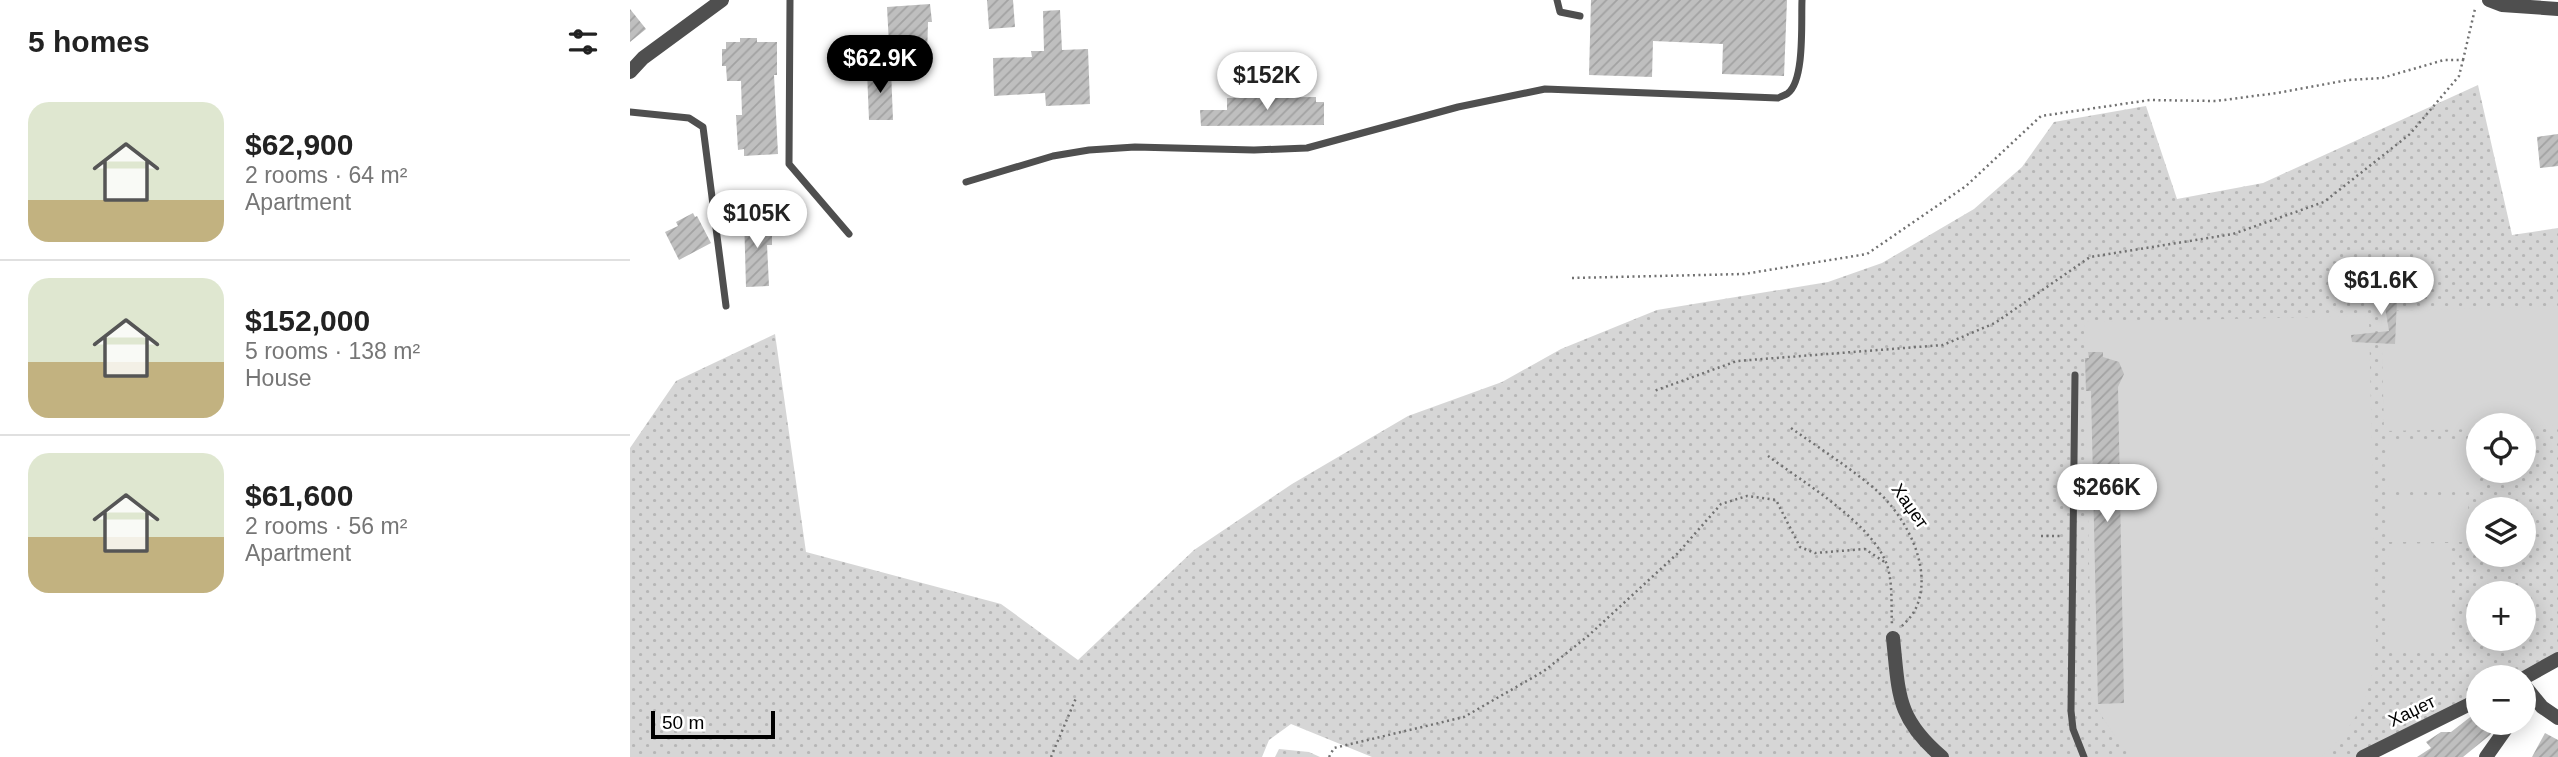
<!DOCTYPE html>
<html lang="en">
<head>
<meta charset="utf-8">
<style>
  body { margin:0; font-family:Arial,sans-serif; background:#f6f6f6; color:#222; height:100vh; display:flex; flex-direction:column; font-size:26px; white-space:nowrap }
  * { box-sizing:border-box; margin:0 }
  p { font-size:23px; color:#767676 }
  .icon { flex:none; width:38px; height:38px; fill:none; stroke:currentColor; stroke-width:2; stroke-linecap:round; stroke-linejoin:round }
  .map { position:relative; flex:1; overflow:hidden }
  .side { display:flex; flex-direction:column; background:#fff; width:630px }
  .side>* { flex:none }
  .controls { position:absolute; left:1836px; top:413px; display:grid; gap:14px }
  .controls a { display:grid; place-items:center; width:70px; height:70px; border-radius:50%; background:#fff; box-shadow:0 4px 18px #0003; font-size:35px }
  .scale { position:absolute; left:21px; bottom:18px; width:124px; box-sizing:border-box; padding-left:7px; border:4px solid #000; border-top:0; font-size:19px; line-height:24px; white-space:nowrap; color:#000; -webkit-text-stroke:5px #fff; paint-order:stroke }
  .price { position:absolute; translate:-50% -60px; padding:0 16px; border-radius:24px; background:#fff; color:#222; font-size:23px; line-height:46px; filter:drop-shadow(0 2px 4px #0008) }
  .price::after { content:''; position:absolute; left:50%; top:42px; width:21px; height:16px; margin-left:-10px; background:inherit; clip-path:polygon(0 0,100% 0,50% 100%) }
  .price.active { background:#000; color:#fff }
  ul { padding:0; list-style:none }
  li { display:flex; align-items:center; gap:21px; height:175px; padding:0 28px }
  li+li { border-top:2px solid #e0e0e0 }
  li span { display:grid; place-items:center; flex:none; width:196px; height:140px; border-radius:21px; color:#555 }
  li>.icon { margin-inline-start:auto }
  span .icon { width:84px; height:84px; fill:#fffc; stroke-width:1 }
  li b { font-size:30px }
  h2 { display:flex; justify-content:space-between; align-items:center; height:84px; padding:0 28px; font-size:30px }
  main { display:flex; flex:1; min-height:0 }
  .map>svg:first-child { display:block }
</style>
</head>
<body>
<main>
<section class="side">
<h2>5 homes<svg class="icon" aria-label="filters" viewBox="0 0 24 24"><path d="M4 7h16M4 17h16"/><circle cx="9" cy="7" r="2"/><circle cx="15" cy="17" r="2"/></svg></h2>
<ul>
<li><span style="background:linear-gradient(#dfe7d0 70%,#c2b280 0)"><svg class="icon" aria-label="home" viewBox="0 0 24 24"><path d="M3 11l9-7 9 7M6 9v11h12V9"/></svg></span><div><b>$62,900</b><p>2 rooms · 64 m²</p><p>Apartment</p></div></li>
<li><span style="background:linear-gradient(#dfe7d0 60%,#c2b280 0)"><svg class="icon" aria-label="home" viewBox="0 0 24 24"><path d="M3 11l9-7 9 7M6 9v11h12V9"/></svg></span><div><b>$152,000</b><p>5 rooms · 138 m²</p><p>House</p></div></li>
<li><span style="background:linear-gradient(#dfe7d0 60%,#c2b280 0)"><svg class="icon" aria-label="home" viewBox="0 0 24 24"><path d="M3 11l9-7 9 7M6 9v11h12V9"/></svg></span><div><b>$61,600</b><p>2 rooms · 56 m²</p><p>Apartment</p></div></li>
</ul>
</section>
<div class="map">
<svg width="1928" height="757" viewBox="0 0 1928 757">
  <defs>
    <pattern id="grass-dots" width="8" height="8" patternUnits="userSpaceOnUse" patternTransform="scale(1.75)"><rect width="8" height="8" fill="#d6d6d6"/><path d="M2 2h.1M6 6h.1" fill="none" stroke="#b6b6b6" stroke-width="1.8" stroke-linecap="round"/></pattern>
    <pattern id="building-hatch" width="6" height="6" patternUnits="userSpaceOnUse" patternTransform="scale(1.75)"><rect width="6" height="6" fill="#bfbfbf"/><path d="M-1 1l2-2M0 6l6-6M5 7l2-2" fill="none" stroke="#a2a2a2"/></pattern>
  </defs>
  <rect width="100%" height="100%" fill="#fff"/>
  <!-- grass -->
  <g fill="url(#grass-dots)" fill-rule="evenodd">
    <path d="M1848,85L1882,235L1928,228V659L1894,677H1848V700L1733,757H742L661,724L639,740L632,757H0V448L46,381L145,334L176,552L371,604L448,660L564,550L662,484L778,416L872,382L931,349L1027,310L1198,282L1252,263L1344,209L1392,167L1424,122L1516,106L1547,199L1633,183ZM1848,425H1894V471H1848ZM1848,509H1894V555H1848ZM1848,593H1894V639H1848Z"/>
    <path d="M649,749L679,752L690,757H645Z"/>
  </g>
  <!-- garden -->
  <g fill="#d6d6d6">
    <path d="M1928,306V426L1848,425V429L1754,431L1751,311Z"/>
    <path d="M1739,316L1746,643C1744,689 1727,727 1691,757H1511L1485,736L1465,706L1462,705L1454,322Z"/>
    <rect x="1759" y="440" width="88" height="50"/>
    <path d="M1758,496H1838L1839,542H1758Z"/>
    <path d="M1819,543V650H1759V544Z"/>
  </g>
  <!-- building -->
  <g fill="url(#building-hatch)">
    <path d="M357,0H383L385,27L359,29Z"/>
    <path d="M961,0H1157L1154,76L1092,74L1093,44L1023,41L1022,77L959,75Z"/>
    <path d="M300,4L302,22H298L297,58H284V63H260L257,7Z"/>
    <path d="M0,9L16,29L0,42Z"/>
    <path d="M430,10L432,50L458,49L460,104L416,106L415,93L364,96L363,58L402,57L401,51H414L413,11Z"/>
    <path d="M110,38H127V42H147V75H144L148,154L114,156V149L108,150L106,115H112L111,81H97L96,66H92V49H96V42H110Z"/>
    <path d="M261,70L263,120H239L237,71Z"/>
    <path d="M686,97V102H694V125L571,126L570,110H597V98Z"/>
    <path d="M1928,134V166L1910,168L1907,137Z"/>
    <path d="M63,213L65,217L67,216L81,243L49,260L35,232L48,226L46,222Z"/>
    <path d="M114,216H142V245H137L139,286L116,287Z"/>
    <path d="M1733,289L1770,291L1771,300H1767L1765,344L1722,342L1721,335L1759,331L1754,301L1733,303Z"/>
    <path d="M1458,352H1473V357L1489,362L1494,374L1488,387L1494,703L1468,704L1461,391H1456L1455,358H1459Z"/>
    <path d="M1848,711V723H1868L1860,735L1833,757H1787L1801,748L1796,742L1811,732H1821Z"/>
    <path d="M1915,733L1928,740V757H1902Z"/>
  </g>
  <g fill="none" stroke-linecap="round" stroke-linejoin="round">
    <!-- path -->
    <g stroke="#717171" stroke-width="2.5" stroke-dasharray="2 3.5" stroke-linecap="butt">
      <path d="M1833,60L1845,9"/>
      <path d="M942,278L1114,274L1237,254L1336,186L1411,116L1520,100L1586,101L1647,93L1718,80L1752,78L1814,60H1833L1829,76L1780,134L1694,202L1603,234L1460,257L1365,323L1313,345L1107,361L1024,391"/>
      <path d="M1161,428C1189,448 1219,467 1245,489C1276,516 1305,570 1285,610C1282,616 1276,622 1271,627"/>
      <path d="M1138,456C1173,482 1243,524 1257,565C1263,583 1261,606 1262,625"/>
      <path d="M1411,536H1431"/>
      <path d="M421,757L446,698"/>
      <path d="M699,757L704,748L834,717L914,671L958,636L1047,554L1091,504L1117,496L1146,500L1170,547L1185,553L1235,549L1256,563"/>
    </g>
    <!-- lane -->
    <g stroke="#4f4f4f" stroke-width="7">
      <path d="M160,0L159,164L219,234"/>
      <path d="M927,0L930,12L950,16"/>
      <path d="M0,112L59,118L73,127L96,306"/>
      <path d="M336,182L423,156L459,150L505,147L624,150L677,148L828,107L915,89L1148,98C1149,97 1158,94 1158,93C1175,80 1171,21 1172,0"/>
      <path d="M1445,375L1441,711L1443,729L1454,757"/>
    </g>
    <!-- street -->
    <g stroke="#4f4f4f" stroke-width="14">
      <path d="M1859,0L1872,5L1928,9"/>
      <path d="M0,72L13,58L92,0"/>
      <path d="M1263,638C1269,694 1266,718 1312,757"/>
      <path d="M1894,678L1928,659"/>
      <path d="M1894,685L1912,707L1928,718"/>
      <path d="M1733,757L1848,700"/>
      <path d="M1856,757L1880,723"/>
    </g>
  </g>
  <g text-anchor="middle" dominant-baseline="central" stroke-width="5" stroke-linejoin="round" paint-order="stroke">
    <!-- street labels -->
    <g font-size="18" fill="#000" stroke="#fff">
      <text transform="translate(1280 506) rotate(55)">Хаџет</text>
      <text transform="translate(1782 711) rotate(-26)">Хаџет</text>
    </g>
  </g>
</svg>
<div class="controls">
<a><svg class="icon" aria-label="locate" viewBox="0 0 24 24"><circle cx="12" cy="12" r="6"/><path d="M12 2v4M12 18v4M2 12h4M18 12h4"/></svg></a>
<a><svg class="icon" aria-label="layers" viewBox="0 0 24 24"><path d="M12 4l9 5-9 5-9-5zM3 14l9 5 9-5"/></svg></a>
<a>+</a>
<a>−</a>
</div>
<div class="scale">50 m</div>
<b class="price active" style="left:250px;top:95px">$62.9K</b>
<b class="price" style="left:637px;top:112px">$152K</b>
<b class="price" style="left:127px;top:250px">$105K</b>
<b class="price" style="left:1751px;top:317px">$61.6K</b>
<b class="price" style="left:1477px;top:524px">$266K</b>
</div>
</main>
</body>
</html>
